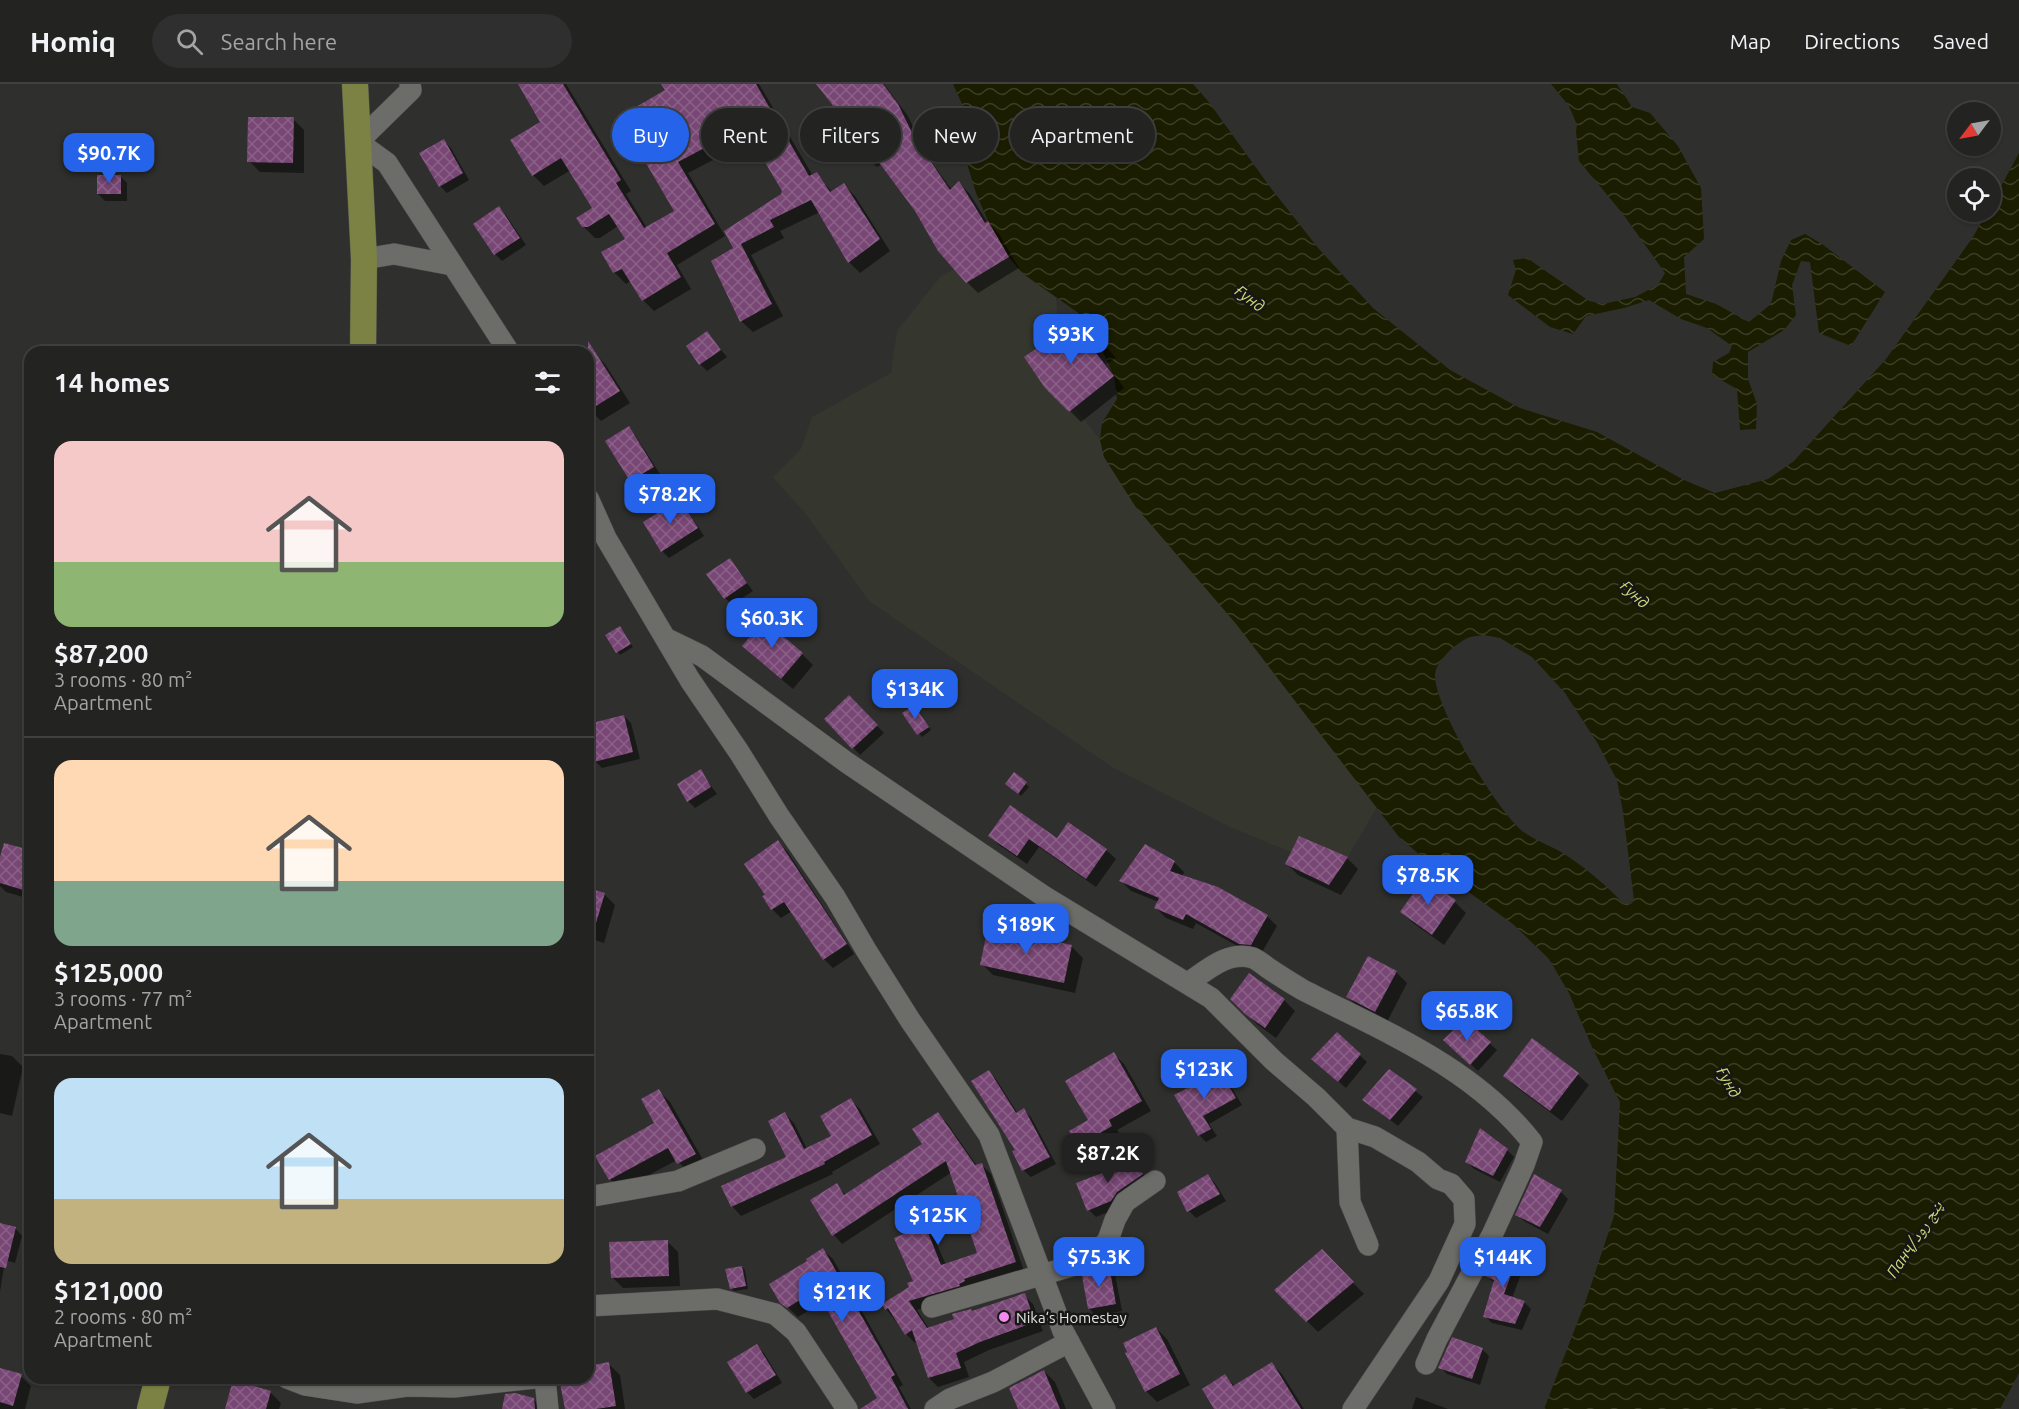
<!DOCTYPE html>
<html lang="en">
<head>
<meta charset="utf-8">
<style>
  body { margin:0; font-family:Ubuntu,"Noto Naskh Arabic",sans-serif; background:#2f2f2f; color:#f1f3f6; height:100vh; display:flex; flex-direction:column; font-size:22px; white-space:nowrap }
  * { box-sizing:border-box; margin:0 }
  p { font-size:20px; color:#a3a4a5 }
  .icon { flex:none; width:33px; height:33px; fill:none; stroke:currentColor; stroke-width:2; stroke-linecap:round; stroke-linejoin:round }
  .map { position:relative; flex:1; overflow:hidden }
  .side { position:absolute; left:24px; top:262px; width:570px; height:1038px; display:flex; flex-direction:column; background:#232322; border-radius:18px; box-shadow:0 2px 4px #0004,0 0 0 2px #404040 }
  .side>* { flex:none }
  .hud { position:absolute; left:612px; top:24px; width:570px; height:54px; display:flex; gap:12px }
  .needle { width:39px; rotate:238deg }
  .tools { position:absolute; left:1947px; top:18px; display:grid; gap:12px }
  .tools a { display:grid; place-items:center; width:54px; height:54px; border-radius:50%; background:#232322; box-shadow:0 2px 4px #0004,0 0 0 2px #404040; font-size:30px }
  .price { position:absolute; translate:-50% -51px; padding:0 14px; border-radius:12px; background:#2563eb; color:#fff; font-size:20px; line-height:39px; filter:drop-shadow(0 2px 3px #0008) }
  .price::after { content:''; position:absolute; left:50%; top:36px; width:18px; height:14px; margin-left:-9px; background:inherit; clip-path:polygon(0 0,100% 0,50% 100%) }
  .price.active { background:#222; color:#fff }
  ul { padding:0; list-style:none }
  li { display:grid; align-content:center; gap:12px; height:318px; padding:0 30px }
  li+li { border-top:2px solid #404040 }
  li span { display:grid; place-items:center; height:186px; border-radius:18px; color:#555 }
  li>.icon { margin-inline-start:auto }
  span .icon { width:108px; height:108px; fill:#fffc; stroke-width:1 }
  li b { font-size:26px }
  h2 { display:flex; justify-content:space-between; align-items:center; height:72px; padding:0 30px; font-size:26px }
  .pill { padding:0 21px; border-radius:27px; background:#232322; box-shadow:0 2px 4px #0004,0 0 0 2px #404040; font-size:21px; line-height:54px }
  .pill.active { background:#2563eb; color:#fff }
  header { display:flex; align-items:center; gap:36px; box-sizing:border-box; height:84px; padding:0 30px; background:#232322; border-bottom:2px solid #404040 }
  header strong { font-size:28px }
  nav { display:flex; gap:33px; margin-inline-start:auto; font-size:21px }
  .search { width:420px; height:54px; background:#2f2f2f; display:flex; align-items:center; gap:15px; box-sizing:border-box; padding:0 21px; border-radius:33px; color:#a3a4a5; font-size:22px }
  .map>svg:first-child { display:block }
</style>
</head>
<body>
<header>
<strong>Homiq</strong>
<div class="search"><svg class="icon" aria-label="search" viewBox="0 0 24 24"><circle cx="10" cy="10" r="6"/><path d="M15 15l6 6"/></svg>Search here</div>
<nav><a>Map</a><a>Directions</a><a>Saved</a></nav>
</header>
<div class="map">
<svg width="2019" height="1325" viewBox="0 0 2019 1325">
  <defs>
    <pattern id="water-waves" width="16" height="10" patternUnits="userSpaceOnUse" patternTransform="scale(1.5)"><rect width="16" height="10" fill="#1a1d00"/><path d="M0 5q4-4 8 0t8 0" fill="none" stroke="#3b3e25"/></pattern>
    <pattern id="building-cross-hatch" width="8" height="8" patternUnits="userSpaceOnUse" patternTransform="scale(1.5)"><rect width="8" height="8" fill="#784775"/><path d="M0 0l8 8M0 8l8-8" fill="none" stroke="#8b6188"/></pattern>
  </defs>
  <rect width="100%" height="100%" fill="#2f2f2d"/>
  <!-- built -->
  <path fill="#35372e" d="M998,160L1022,189L1056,213L1063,308L1100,356L1104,373L1237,541L1377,723L1339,788L1228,742L1112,683L869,517L806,430L773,393L801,365L812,333L891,289L897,247L940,193Z"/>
  <!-- water -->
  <g fill="url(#water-waves)" fill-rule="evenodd">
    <path d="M953,0H1193L1208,17L1270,103L1319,165L1373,224L1450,286L1520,324L1597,348L1684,396L1715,409L1768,395L1794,377L1886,275L1973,153L1987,128H1990L1991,121L2019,69V1289L2000,1325H1544L1586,1216L1614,1132L1620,1018L1592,963L1569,909L1549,875L1513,840L1434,783L1399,753L1237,541L1135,422L1104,373L1100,356L1102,339L1117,315L1114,292L1090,241L1077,228L1022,189L998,160L976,109L965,73L962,20ZM1484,551L1500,554L1532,573L1565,609L1598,660L1617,696L1623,728L1634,816L1631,820H1624C1605,800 1585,783 1561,768C1548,761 1532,755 1521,746C1495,723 1436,626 1435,592C1435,577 1457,558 1470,553C1474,552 1480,552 1484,551Z"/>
    <path d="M1551,0H1617L1632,23L1650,29L1678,62L1701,104L1704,155L1684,173L1686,210L1716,220L1749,238L1771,220L1781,177L1791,156L1805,150L1822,160L1885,208L1851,262L1819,249L1810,178L1801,177L1792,201L1796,231L1784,246L1748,268V295L1757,320L1756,345L1740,346L1737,305L1712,291L1713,278L1729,269L1732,262L1707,244L1681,235L1649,216L1624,224L1586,232L1573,250L1550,243L1508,211L1516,186L1513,176L1527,174L1589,217L1603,220L1635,213L1658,201L1665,189L1623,130L1579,77L1576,47L1577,41L1569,22Z"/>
  </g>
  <!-- shadow -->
  <g fill="#0007">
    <path d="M519,0H566L631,107L626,110L647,144L676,128L667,7L663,0H759L813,92L817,90L832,108L844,101L855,112L890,167L860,189L849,178L820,128L780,147L784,154L751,171L783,232L753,248L741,237L735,164L783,107L753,55L688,89L725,152L677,181L691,205L654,227L643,216L631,197L626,200L615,189L604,169L627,156L618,142L600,154H595L584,143L594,124L571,86L544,102L533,91L542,38Z"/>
    <path d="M817,0H884L908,32L927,72L952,106L959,99L969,109L988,139L999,150L1019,184L978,209L967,198L882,80L877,83L866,73L851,42Z"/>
    <path d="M293,35L304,46V89L260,88L249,77Z"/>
    <path d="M444,57L451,64L469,96L447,109L440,102Z"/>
    <path d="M120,92L127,99V117H105L98,110Z"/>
    <path d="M499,124L506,131L526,161L502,177L495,170Z"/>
    <path d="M1092,246L1116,274L1106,280L1124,304L1081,338L1046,303Z"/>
    <path d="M707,249L727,273L707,287L700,280Z"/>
    <path d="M267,262L273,268H220V265Z"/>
    <path d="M594,269L605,280L630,319L601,337L588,323V272Z"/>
    <path d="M628,344L635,351L660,390L638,404L631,397L607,358Z"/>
    <path d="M679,417L686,424L704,452L669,474L662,467Z"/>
    <path d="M729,476L753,507L732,521L725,514Z"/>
    <path d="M623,547L633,563L620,571L607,552Z"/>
    <path d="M802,570L813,581L793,605L755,573Z"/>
    <path d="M849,613L884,649L860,671L826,635Z"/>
    <path d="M917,626L931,646L922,653L904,629Z"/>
    <path d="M624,632L631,639L640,675L602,684L595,677L588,649V641Z"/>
    <path d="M700,687L717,710L695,724L688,717Z"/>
    <path d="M1026,700L1029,703L1021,712L1010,703Z"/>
    <path d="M1069,740L1106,766L1116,775L1096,803L1039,763L1027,780L999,761L990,752L1057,756Z"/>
    <path d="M778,758L787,767L854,870L833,884L824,875L792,827L781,834L772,825L767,811Z"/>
    <path d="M30,768V815L6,808L0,802V779Z"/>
    <path d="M1347,774L1358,785L1341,811L1298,791L1287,780Z"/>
    <path d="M1174,778L1184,788L1182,793L1267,832L1277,842L1261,870L1250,869L1196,839L1193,845L1166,834L1156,824L1159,818L1131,807L1121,797Z"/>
    <path d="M1425,796L1455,818L1466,829L1444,861L1413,839L1402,828Z"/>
    <path d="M588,805L604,810L615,821L604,859L588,854Z"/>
    <path d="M1072,863L1083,874L1075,909L993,891L982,880Z"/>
    <path d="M1396,888L1407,899L1387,938L1359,924L1348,913Z"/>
    <path d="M1249,891L1284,916L1295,927L1276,954L1258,941L1232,915Z"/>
    <path d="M1465,937L1497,966L1478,987L1446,956Z"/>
    <path d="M1337,951L1367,978L1346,1004L1321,982Z"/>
    <path d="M0,970L12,972L23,983L12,1032L0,1029Z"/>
    <path d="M1114,970L1124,980L1151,1027L1117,1046L1121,1052L1088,1071L1079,1062L1071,1048L1090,1036Z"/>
    <path d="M1389,987L1423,1013L1398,1042L1364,1016Z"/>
    <path d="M989,988L996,995L1018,1030L1024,1026L1031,1033L1056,1080L1031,1093L1023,1086Z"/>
    <path d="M1220,989L1227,996L1242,1021L1209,1040L1217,1052L1206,1058L1199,1051L1176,1011Z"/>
    <path d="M1578,991L1589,1001L1562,1037L1516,1003L1505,992Z"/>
    <path d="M659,1007L670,1018L706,1081L690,1090L677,1076L621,1106L610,1095L656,1039Z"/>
    <path d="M850,1016L860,1025L880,1060L832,1088L833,1090L741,1132L732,1122L788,1073L785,1030L794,1039L807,1065L834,1053Z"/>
    <path d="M938,1030L947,1039L977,1082L982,1081L991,1090L1024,1187L967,1211L917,1226L929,1245L972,1228L1024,1211L1033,1220L1043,1247L989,1266L964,1278L969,1293L938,1303L929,1294L917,1257L915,1259L906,1250L886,1225L915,1198L924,1142L933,1151L946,1181L979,1170L952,1088L842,1160L834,1151L812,1117L836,1101L847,1112L924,1060Z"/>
    <path d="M1507,1066L1514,1073L1500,1098L1474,1085L1467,1078Z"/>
    <path d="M1131,1075L1149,1098L1118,1124L1096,1133L1089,1126L1118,1084Z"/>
    <path d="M1208,1092L1215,1099L1226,1117L1196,1134L1189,1127Z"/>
    <path d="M1561,1108L1568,1115L1548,1150L1524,1137L1517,1130Z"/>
    <path d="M0,1141L15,1144L22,1152L15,1179L5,1176L0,1208Z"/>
    <path d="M667,1157L678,1168L680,1202L623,1204L612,1193Z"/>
    <path d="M823,1166L833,1175L903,1301L899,1303L911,1325H862L879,1315L824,1217L798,1233L782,1218L809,1177Z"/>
    <path d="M1322,1167L1364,1210L1318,1248L1276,1206Z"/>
    <path d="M1518,1170L1526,1177L1512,1214L1524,1218L1531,1225L1522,1246L1492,1239L1485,1232L1494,1199L1487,1192Z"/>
    <path d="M1108,1182L1115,1190L1122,1227L1096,1232L1089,1224Z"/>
    <path d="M742,1183L745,1186L748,1205L734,1207L731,1204Z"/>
    <path d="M1156,1244L1167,1255L1190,1301L1157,1318L1146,1307Z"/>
    <path d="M757,1262L764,1269L782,1299L754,1315L747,1308Z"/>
    <path d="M1482,1265L1489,1272L1480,1301L1447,1290L1440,1283Z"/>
    <path d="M609,1280L620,1291L625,1325H566L588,1294V1283Z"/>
    <path d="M1272,1280L1282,1290L1304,1325H1216L1225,1292L1235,1302Z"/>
    <path d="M0,1286L21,1292L31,1302L25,1325H0Z"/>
    <path d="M1044,1287L1055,1298L1066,1325H1020Z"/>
    <path d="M270,1308L281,1319L279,1325H227Z"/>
    <path d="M1416,1313L1448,1325H1412Z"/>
    <path d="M533,1315L543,1325H503Z"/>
  </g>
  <!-- building -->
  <g fill="url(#building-cross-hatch)">
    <path d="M518,0H563L621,96L616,99L644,144L674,127L619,33L665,6L661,0H756L809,92L817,88L830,108L844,99L880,155L848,179L811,116L770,136L774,143L741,160L772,220L740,238L711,177L733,164L724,147L781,110L782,107L744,43L678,78L715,140L667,169L681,193L642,217L622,185L613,189L601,168L625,155L609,130L588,143H582L576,134L592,124L561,74L532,92L510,56L540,38Z"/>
    <path d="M816,0H883L898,20L921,67L923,66L950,106L959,97L985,139L988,137L1009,173L966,199L938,167L915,127L872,69L865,74L850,43Z"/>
    <path d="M248,33H294L293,79L247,78Z"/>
    <path d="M444,55L463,89L439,103L419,69Z"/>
    <rect x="97" y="91" width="24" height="19"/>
    <path d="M499,122L520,154L494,171L473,140Z"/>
    <path d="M1082,233L1106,262L1096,269L1114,292L1069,328L1045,304L1024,273Z"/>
    <path d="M707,247L721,266L699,281L686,262Z"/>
    <path d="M588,257L620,307L588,327Z"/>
    <path d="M629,342L654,383L630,397L605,357Z"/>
    <path d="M680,415L698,444L661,468L643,438Z"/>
    <path d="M730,474L747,499L724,515L706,490Z"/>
    <path d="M764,536L803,569L781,595L742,562Z"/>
    <path d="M620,542L631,560L616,569L605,551Z"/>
    <path d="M849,611L878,641L852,665L824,635Z"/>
    <path d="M914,621L929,643L917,651L902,629Z"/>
    <path d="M624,631L633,668L594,678L588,655V640Z"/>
    <path d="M701,685L711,703L687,718L677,700Z"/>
    <path d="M1014,688L1027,698L1018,710L1005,700Z"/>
    <path d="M1010,721L1057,754L1068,738L1107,765L1086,795L1029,755L1017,772L988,752Z"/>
    <path d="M1299,752L1348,773L1329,801L1285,780Z"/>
    <path d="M778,756L847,860L823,876L784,818L771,826L762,812L765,811L744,780Z"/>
    <path d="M4,759L30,766V808L0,799V773Z"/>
    <path d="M1145,760L1175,777L1170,787L1218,803L1268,831L1251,861L1239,860L1186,830L1183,836L1154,824L1159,814L1119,797Z"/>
    <path d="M1424,794L1456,816L1432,851L1400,828Z"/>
    <path d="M588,804L605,809L592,852L588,851Z"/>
    <path d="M988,843L1072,861L1064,899L980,881Z"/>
    <path d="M1368,872L1397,887L1375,928L1346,913Z"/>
    <path d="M1249,889L1285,915L1265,944L1245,930L1230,915Z"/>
    <path d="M1465,935L1491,958L1470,981L1443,956Z"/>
    <path d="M1337,948L1361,970L1338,998L1311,975Z"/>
    <path d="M1532,954L1579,989L1550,1027L1503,992Z"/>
    <path d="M1114,968L1142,1017L1109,1036L1112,1042L1078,1062L1069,1047L1088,1036L1065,997Z"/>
    <path d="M1389,985L1417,1005L1390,1036L1362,1016Z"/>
    <path d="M989,986L1016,1029L1024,1024L1050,1073L1022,1087L1012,1067L1015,1066L971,997Z"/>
    <path d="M1220,987L1236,1014L1203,1032L1211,1045L1198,1052L1174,1011Z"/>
    <path d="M659,1005L696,1070L677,1080L668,1064L609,1096L595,1072L654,1039L641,1015Z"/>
    <path d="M851,1014L872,1051L824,1078L825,1080L731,1123L721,1102L786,1073L768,1037L785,1028L804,1065L831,1052L820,1032Z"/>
    <path d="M938,1028L975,1081L982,1079L1016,1178L964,1195L965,1197L959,1200L960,1202L909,1217L927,1244L954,1235L952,1230L971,1225L972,1227L1025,1209L1035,1238L980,1258L956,1269L961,1284L928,1294L912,1246L905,1251L888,1224L885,1226L882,1220L909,1203L907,1199L913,1197L894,1154L925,1141L941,1181L977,1169L946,1077L832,1152L810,1116L837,1099L844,1111L922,1060L912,1045Z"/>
    <path d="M1480,1044L1508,1065L1493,1092L1465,1078Z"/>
    <path d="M1132,1073L1143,1090L1117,1108L1111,1117L1087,1127L1076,1099L1118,1083Z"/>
    <path d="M1208,1090L1220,1110L1187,1128L1177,1108Z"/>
    <path d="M1534,1090L1562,1106L1540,1143L1515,1131Z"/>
    <path d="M0,1139L16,1143L6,1184L0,1183Z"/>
    <path d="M668,1156L669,1192L611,1194L609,1158Z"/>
    <path d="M1503,1158L1519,1169L1504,1210L1525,1217L1515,1240L1483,1233L1494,1196L1485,1192Z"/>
    <path d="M823,1164L895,1291L891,1293L908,1325H860L877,1314L816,1206L787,1224L780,1219L769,1200L807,1177L806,1175Z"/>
    <path d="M1322,1165L1354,1198L1306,1238L1274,1206Z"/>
    <path d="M1109,1181L1116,1220L1088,1225L1082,1192L1100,1182Z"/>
    <path d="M742,1182L746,1202L730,1205L725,1185Z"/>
    <path d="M1156,1243L1180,1290L1145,1308L1125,1269L1127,1268L1123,1259Z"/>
    <path d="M1452,1253L1483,1264L1472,1295L1438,1284Z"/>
    <path d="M757,1260L776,1291L746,1309L727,1278Z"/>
    <path d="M609,1278L616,1322L596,1325H565L559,1294H588V1282Z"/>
    <path d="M1272,1278L1301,1325H1214L1202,1305L1225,1290L1233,1302Z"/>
    <path d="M0,1284L22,1290L13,1322L0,1318Z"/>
    <path d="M1044,1286L1060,1325H1018L1009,1304Z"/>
    <path d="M233,1296L271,1307L266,1325H225Z"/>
    <path d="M515,1309L534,1314L535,1325H502L505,1310Z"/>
  </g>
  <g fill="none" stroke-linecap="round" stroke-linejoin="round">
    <defs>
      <g id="minor">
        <path d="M410,0L411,6L358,58L387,79L509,268"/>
        <path d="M364,175L394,170L452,181"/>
        <path d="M588,414L606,454L690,596L739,668L779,732L835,813L866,866L910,936L989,1051L1063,1247L1105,1325"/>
        <path d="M667,555L702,572L846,678L1045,813L1211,914L1274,977L1316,1013L1347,1044L1375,1053L1418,1078L1438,1095L1451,1100L1464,1115L1465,1140L1439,1197L1353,1325"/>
        <path d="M1188,899C1207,886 1229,866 1253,874C1258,876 1264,881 1268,884C1280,892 1291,899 1303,906C1385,948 1473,983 1532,1058L1524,1081L1492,1151L1437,1255L1426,1280"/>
        <path d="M1347,1044L1350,1118L1368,1161"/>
        <path d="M588,1113L678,1097L755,1065"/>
        <path d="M588,1222L717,1215L775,1230L796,1248L847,1325"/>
        <path d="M932,1223L1082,1179L1097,1169L1108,1156L1115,1136L1125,1118L1155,1097"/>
        <path d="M287,1294L305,1301L357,1309L407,1302L454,1303L535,1294"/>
        <path d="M545,1294L548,1325"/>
        <path d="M935,1325L950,1315L993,1298L1069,1258"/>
      </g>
      <g id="major">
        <path d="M355,0L364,175L363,268"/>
        <path d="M150,1325L158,1294"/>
      </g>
    </defs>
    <!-- minor casing -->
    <use href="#minor" stroke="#4c4c4a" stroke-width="22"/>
    <!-- major casing -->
    <use href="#major" stroke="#4c4c4a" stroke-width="27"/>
    <!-- minor -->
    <use href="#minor" stroke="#6c6c69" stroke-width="21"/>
    <!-- major -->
    <use href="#major" stroke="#7c8244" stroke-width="26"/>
  </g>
  <!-- markers -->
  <circle fill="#f489ef" stroke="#171716" stroke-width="2" cx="1004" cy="1233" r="6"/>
  <g text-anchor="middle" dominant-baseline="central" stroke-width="5" stroke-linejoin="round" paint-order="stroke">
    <!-- poi labels -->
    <g font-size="15" fill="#e2e2e1" stroke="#171716" text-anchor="start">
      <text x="1016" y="1233">Nika‘s Homestay</text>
    </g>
    <!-- water labels -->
    <g font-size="16" font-style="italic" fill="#cdd977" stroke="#171716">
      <text transform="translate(1250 214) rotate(37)">Ғунд</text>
      <text transform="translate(1635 510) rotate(43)">Ғунд</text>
      <text transform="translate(1729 998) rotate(61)">Ғунд</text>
      <text transform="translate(1914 1155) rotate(-57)">Панҷ/پنج رود</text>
    </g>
  </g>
</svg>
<div class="tools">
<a><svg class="needle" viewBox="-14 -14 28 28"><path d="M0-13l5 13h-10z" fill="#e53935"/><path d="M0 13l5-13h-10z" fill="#a3a4a5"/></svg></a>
<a><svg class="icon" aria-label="locate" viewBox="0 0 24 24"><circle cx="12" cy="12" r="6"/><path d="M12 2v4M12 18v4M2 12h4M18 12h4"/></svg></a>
</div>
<b class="price" style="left:109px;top:100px">$90.7K</b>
<b class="price" style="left:1071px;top:281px">$93K</b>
<b class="price" style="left:670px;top:441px">$78.2K</b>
<b class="price" style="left:772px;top:565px">$60.3K</b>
<b class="price" style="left:915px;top:636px">$134K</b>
<b class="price" style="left:1428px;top:822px">$78.5K</b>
<b class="price" style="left:1026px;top:871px">$189K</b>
<b class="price" style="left:1467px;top:958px">$65.8K</b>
<b class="price" style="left:1204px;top:1016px">$123K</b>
<b class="price active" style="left:1108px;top:1100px">$87.2K</b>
<b class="price" style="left:938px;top:1162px">$125K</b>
<b class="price" style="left:1099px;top:1204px">$75.3K</b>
<b class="price" style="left:1503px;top:1204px">$144K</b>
<b class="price" style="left:842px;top:1239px">$121K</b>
<div class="hud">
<a class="pill active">Buy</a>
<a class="pill">Rent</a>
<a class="pill">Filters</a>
<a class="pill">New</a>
<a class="pill">Apartment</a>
</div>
<section class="side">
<h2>14 homes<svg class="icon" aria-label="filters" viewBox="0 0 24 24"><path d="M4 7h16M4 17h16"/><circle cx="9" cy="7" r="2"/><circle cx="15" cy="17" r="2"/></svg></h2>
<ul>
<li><span style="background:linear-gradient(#f6c9c9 65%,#8fb573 0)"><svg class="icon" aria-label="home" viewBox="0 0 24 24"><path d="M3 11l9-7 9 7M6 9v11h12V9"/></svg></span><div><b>$87,200</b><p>3 rooms · 80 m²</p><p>Apartment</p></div></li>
<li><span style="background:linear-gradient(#ffd9b3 65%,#7fa58c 0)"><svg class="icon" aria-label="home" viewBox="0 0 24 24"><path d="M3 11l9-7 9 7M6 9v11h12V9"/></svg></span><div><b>$125,000</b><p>3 rooms · 77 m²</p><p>Apartment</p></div></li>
<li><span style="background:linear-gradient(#bfe0f5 65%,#c2b280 0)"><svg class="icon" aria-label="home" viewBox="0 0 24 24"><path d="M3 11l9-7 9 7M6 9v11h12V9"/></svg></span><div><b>$121,000</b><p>2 rooms · 80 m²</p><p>Apartment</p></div></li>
</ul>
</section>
</div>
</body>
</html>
